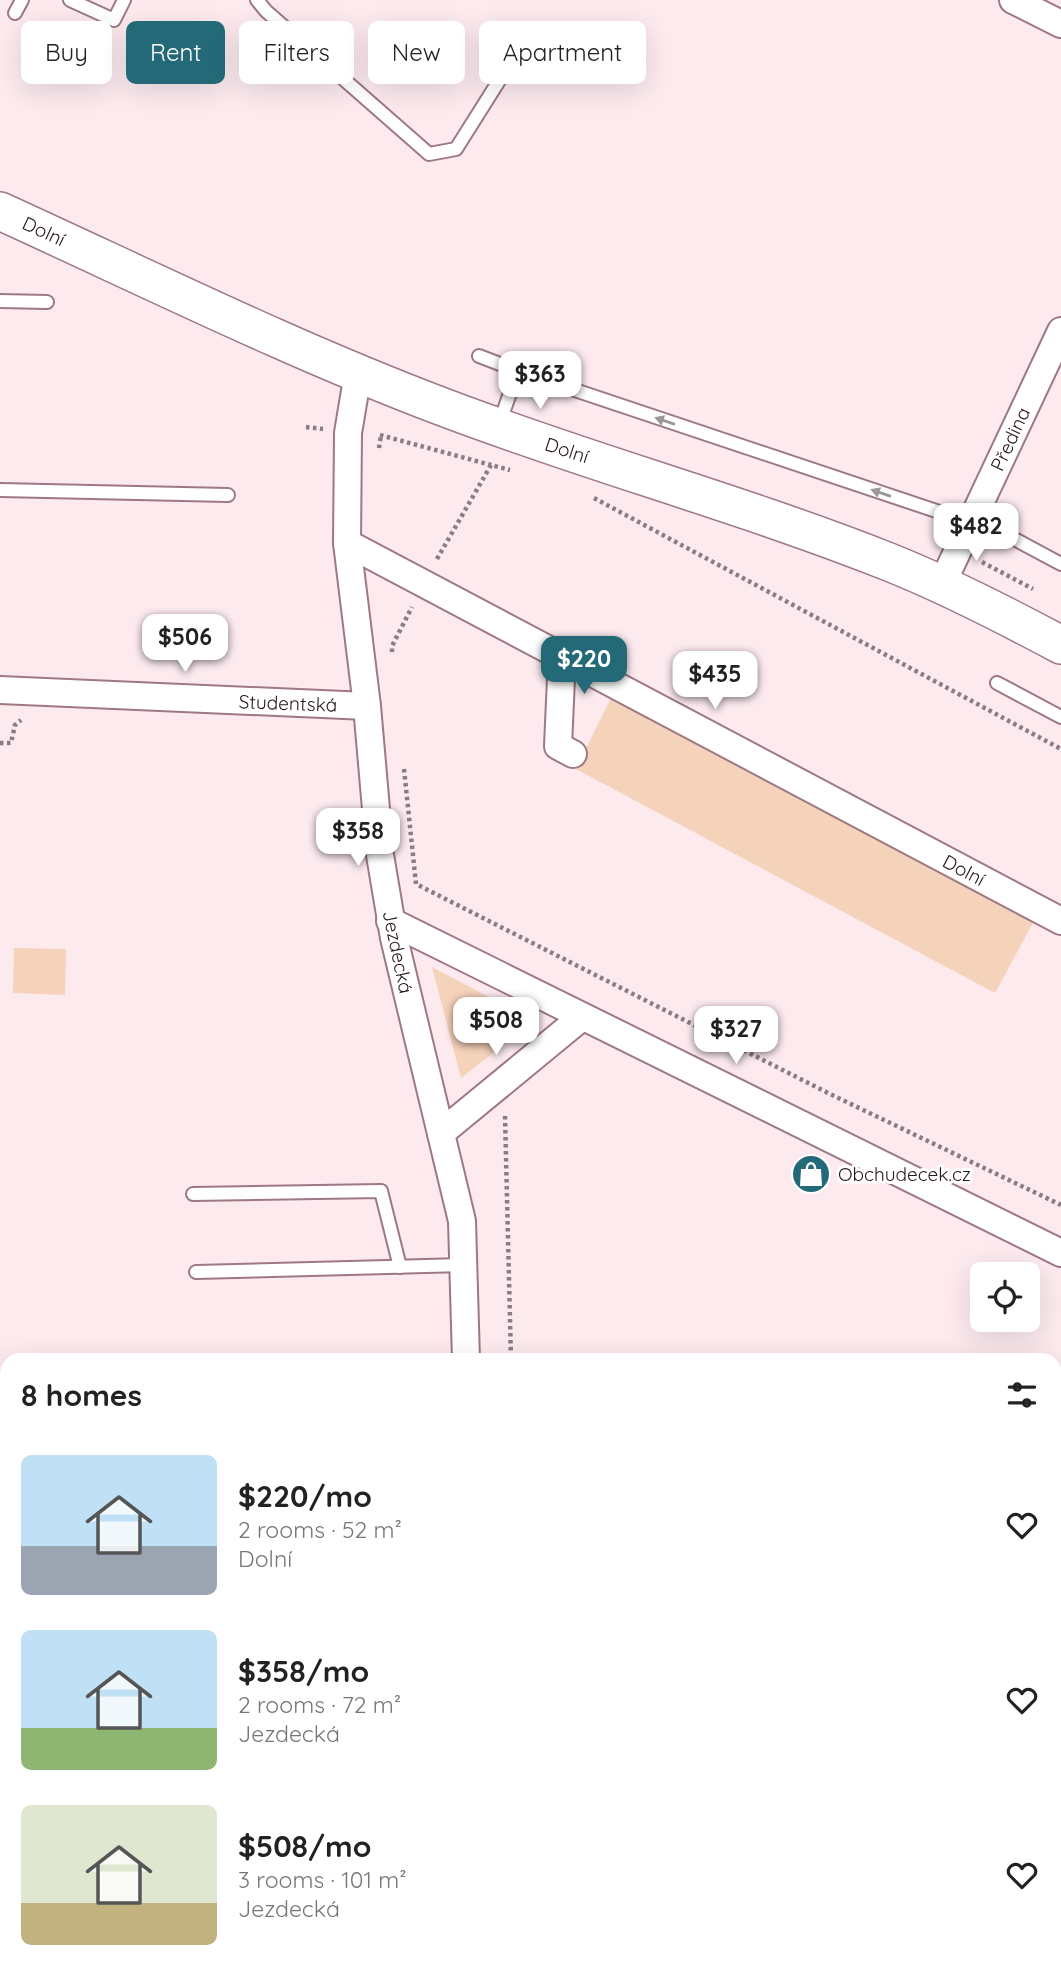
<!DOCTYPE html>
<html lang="en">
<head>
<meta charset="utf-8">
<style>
  body { margin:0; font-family:Quicksand,sans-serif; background:#f6f6f6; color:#222; height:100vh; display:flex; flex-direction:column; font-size:26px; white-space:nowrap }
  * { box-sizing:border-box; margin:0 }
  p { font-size:23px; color:#767676 }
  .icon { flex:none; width:38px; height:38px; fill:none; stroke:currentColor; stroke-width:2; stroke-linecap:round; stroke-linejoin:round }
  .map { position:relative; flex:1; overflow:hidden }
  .panel { position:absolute; left:0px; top:1353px; width:1062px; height:625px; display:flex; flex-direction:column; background:#fff; border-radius:21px 21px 0 0; box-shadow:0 7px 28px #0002 }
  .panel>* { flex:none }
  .guide { position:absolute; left:21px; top:21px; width:700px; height:63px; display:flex; gap:14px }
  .tools { position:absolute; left:970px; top:1262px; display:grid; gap:14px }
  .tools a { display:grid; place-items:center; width:70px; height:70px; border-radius:10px; background:#fff; box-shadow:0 7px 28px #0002; font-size:35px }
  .price { position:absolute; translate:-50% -60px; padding:0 16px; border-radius:14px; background:#fff; color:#222; font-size:23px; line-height:46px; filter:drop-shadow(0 2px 4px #0008) }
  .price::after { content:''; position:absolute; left:50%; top:42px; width:21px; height:16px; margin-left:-10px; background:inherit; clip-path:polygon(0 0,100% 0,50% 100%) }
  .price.on { background:#236978; color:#fff }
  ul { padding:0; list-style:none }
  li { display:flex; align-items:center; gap:21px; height:175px; padding:0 21px }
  li span { display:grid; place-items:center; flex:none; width:196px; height:140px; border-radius:10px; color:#555 }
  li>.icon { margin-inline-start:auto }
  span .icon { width:84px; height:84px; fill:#fffc; stroke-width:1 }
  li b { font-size:30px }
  h2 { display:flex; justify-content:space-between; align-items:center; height:84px; padding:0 21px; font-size:30px }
  .chip { padding:0 24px; border-radius:10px; background:#fff; box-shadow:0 7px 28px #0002; font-size:24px; line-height:63px }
  .chip.on { background:#236978; color:#fff }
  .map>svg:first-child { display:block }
</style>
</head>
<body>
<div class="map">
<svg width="1061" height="1977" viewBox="0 0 1061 1977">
  <rect width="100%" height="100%" fill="#fceaef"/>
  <!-- green -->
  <g fill="#f5d2ba">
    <path d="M613,694L1035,919L995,993L576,769Z"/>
    <path d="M14,948L66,949L65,995L13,993Z"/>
    <path d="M432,967L534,1021L461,1078Z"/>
  </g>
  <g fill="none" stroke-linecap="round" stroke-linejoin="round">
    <defs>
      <g id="service">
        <path d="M70,0L114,20L124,0"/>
        <path d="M257,0L266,11L429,154L456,149L514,57"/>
        <path d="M15,13L22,0"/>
        <path d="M0,301L47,302"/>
        <path d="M479,356L518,371"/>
        <path d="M499,424L518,371L1005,534L1061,564"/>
        <path d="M0,490L228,495"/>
        <path d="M997,683L1061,717"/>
        <path d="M193,1194L381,1191L400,1267"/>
        <path d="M196,1272L464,1265"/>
      </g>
      <g id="minor">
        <path d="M1013,0L1061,24"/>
        <path d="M358,373L348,433L347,543L367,706L380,855L394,938L462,1221L466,1360"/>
        <path d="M347,543L1061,921"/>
        <path d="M942,584L1061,331"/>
        <path d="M562,656L558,746L573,754"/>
        <path d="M0,690L367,706"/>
        <path d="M390,921L1061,1253"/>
        <path d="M441,1133L582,1017"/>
        <path d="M1055,1632L1061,1631"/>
        <path d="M478,1970V1977"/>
        <path d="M1027,1970L1030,1977"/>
      </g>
      <path id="secondary" d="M0,211C147,278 292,350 443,407C590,463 743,504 889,562C949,586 1005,615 1061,645"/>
    </defs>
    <!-- service casing -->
    <use href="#service" stroke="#9e7883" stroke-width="16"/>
    <!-- minor casing -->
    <use href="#minor" stroke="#9e7883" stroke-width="30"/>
    <!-- secondary casing -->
    <use href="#secondary" stroke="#9e7883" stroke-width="40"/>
    <!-- path -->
    <g stroke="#8c7c81" stroke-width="4.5" stroke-dasharray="3.5 3.5" stroke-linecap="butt">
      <path d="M306,427L323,429"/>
      <path d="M380,435L491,465"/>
      <path d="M379,448L381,435"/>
      <path d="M594,498L1061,749"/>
      <path d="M437,559L491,465L510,470"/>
      <path d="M982,562L1033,589"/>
      <path d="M392,652V646L412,607"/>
      <path d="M0,743H11L15,725L21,720"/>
      <path d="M404,769L416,884L830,1094L1061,1205"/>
      <path d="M505,1116L511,1360"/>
      <path d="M521,1970V1977"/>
      <path d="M991,1970L993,1977"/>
    </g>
    <!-- service -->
    <use href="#service" stroke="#fff" stroke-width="12"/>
    <!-- minor -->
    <use href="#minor" stroke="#fff" stroke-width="26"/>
    <!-- secondary -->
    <use href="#secondary" stroke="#fff" stroke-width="37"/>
  </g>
  <!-- one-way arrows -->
  <defs><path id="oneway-solid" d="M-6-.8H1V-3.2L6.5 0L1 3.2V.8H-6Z" transform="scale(1.75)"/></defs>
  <g fill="#9c9698">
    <use href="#oneway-solid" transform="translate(665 421) rotate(-161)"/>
    <use href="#oneway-solid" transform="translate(881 493) rotate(-161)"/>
  </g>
  <!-- icons -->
  <defs>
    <symbol id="shop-disc" viewBox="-11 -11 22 22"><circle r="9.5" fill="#236978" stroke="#fff"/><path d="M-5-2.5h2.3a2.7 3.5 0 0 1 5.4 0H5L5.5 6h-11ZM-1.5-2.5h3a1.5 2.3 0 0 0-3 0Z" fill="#fff"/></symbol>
  </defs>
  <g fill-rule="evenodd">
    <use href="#shop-disc" x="789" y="1152" width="44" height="44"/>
  </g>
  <g text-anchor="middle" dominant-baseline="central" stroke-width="6" stroke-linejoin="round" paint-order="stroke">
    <!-- street labels -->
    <g font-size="19" fill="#23151a" stroke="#fff">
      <text transform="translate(44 231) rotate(25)">Dolní</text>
      <text transform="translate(1010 439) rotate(-65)">Předina</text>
      <text transform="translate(567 450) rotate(18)">Dolní</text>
      <text transform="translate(288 703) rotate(2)">Studentská</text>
      <text transform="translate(964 870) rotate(28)">Dolní</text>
      <text transform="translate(398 952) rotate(78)">Jezdecká</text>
    </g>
    <!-- poi labels -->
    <g font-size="19" fill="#23151a" stroke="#fff" text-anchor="start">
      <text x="838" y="1174">Obchudecek.cz</text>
    </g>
  </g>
</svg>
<div class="tools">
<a><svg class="icon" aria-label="locate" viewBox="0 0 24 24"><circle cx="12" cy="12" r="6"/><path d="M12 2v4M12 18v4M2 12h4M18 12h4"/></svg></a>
</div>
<b class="price" style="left:540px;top:411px">$363</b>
<b class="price" style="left:976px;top:563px">$482</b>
<b class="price" style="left:185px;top:674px">$506</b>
<b class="price on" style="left:584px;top:696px">$220</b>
<b class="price" style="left:715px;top:711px">$435</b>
<b class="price" style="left:358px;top:868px">$358</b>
<b class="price" style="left:496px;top:1057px">$508</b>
<b class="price" style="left:736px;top:1066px">$327</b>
<div class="guide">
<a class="chip">Buy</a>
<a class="chip on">Rent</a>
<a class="chip">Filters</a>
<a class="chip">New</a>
<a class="chip">Apartment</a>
</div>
<section class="panel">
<h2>8 homes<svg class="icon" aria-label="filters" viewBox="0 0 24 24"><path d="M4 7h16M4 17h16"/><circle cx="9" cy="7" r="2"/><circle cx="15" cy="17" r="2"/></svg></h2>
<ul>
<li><span style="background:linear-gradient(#bfe0f5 65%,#9aa5b1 0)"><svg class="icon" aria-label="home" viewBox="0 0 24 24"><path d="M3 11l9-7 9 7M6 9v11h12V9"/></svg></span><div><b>$220/mo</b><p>2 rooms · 52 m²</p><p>Dolní</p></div><svg class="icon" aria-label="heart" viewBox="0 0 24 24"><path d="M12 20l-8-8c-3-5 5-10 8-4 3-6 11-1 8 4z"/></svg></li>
<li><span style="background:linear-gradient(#bfe0f5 70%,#8fb573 0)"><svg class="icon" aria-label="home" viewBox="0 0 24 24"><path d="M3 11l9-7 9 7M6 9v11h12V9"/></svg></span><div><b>$358/mo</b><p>2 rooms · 72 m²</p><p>Jezdecká</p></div><svg class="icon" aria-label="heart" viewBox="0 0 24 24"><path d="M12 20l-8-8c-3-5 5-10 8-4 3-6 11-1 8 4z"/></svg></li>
<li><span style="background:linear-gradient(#dfe7d0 70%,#c2b280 0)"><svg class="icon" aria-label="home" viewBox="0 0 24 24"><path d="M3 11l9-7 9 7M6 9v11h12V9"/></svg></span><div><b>$508/mo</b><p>3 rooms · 101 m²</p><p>Jezdecká</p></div><svg class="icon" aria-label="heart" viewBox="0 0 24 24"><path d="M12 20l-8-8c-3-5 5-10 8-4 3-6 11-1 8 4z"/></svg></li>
</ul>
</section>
</div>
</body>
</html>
